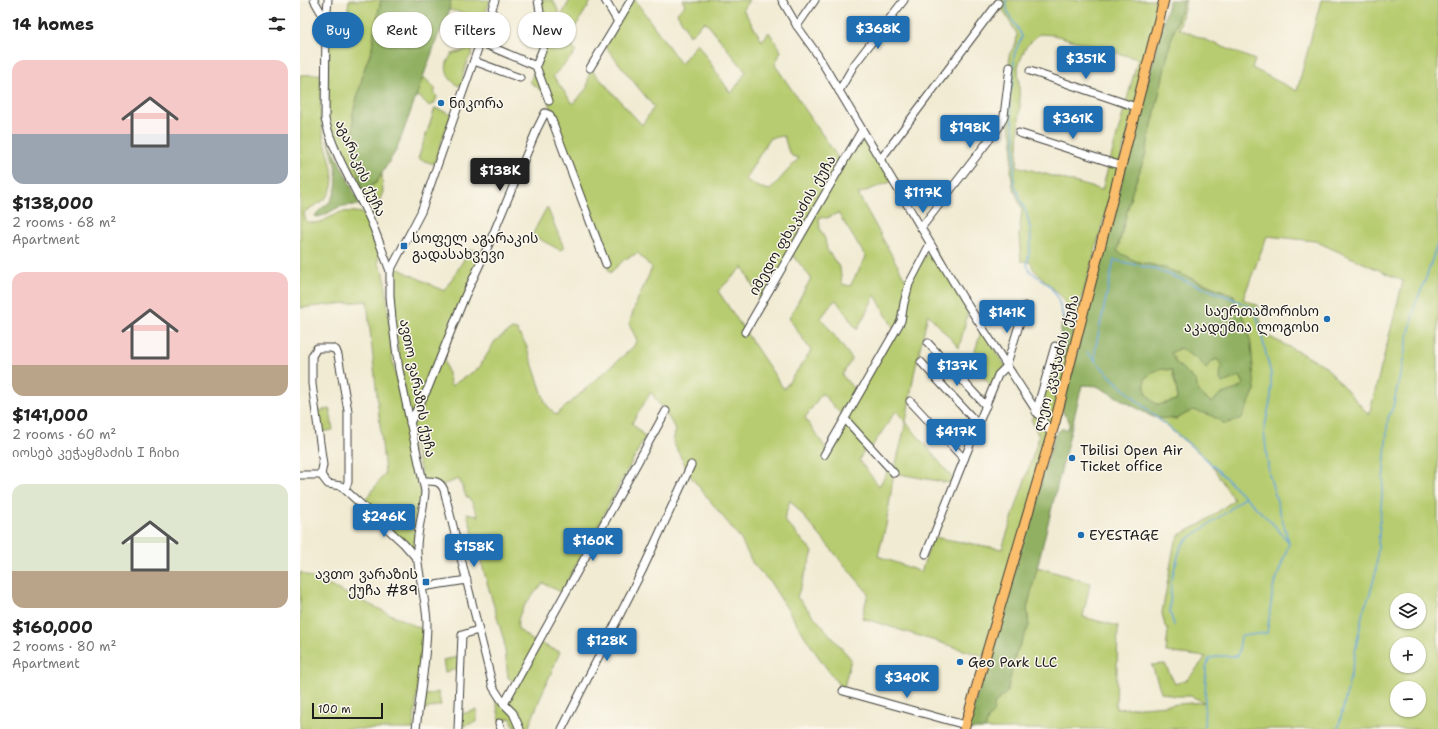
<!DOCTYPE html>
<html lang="en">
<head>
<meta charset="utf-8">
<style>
  body { margin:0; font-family:"Shantell Sans","Noto Sans Georgian",sans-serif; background:#f2f2f2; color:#222; height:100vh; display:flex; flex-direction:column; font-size:15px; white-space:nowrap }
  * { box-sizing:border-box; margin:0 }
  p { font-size:13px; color:#767676 }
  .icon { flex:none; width:22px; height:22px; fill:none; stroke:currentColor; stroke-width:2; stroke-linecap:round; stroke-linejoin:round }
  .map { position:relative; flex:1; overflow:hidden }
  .details { display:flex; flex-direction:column; background:#fff; width:300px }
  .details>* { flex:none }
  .hud { position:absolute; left:12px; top:12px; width:380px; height:36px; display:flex; gap:8px }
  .controls { position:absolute; left:1090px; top:593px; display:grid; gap:8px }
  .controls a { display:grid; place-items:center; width:36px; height:36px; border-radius:50%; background:#fff; box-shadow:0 1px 3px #0004; font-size:20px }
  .scale { position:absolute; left:12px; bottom:10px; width:71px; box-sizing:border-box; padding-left:4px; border:2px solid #1c1c1c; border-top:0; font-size:11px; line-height:14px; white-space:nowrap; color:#1c1c1c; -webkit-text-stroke:3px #fbf7ec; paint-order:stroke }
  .price { position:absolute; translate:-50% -34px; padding:0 9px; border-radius:4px; background:#1f6fb2; color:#fff; font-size:13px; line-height:26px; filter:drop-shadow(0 1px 2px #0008) }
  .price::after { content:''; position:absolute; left:50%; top:24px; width:12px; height:9px; margin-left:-6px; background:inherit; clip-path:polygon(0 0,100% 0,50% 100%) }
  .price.selected { background:#222; color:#fff }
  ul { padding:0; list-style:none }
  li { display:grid; align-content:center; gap:8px; height:212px; padding:0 12px }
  li span { display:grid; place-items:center; height:124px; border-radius:12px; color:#555 }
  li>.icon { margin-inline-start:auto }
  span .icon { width:72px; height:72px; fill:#fffc; stroke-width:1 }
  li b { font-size:17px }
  h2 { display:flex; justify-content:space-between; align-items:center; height:48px; padding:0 12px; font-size:17px }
  .pill { padding:0 14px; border-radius:18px; background:#fff; box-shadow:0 1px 3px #0004; font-size:14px; line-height:36px }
  .pill.selected { background:#1f6fb2; color:#fff }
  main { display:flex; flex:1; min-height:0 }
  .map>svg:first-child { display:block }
</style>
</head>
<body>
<main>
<section class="details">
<h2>14 homes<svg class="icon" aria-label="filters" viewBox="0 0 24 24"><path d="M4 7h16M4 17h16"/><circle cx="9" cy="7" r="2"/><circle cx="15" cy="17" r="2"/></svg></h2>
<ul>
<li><span style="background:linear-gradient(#f6c9c9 60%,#9aa5b1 0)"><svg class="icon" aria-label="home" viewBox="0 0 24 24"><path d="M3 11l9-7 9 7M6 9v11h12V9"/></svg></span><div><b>$138,000</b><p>2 rooms · 68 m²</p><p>Apartment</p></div></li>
<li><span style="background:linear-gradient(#f6c9c9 75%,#b9a48a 0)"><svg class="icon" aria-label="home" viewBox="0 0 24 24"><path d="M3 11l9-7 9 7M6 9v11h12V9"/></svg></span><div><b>$141,000</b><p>2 rooms · 60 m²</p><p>იოსებ კეჭაყმაძის I ჩიხი</p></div></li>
<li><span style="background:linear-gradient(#dfe7d0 70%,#b9a48a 0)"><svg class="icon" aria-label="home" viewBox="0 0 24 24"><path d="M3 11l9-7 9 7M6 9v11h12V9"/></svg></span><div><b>$160,000</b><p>2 rooms · 80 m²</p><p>Apartment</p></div></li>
</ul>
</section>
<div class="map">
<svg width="1138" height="729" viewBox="0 0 1138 729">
  <rect width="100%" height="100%" fill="#fbf7ec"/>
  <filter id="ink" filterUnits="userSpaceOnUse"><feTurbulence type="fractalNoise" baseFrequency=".025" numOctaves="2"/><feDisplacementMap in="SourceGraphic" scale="8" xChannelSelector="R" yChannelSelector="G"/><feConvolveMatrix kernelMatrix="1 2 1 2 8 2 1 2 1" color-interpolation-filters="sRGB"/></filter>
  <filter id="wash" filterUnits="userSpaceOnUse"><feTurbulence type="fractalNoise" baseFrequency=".012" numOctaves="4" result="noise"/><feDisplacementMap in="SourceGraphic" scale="16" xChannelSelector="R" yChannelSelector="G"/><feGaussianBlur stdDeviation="0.9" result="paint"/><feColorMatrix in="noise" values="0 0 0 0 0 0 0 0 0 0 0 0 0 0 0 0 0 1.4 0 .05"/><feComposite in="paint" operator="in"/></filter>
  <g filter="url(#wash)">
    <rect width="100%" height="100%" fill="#f1ebd3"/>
    <!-- green -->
    <g fill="#b7cc70" stroke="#6a7446" fill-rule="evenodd">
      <path d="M49,0H81L74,31L72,49L65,67L53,113L54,154L58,170L76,183L82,174L83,192L72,218L57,190L27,125L29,33L45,32Z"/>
      <path d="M151,0H190L184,17L149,10Z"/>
      <path d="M238,0H253L261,16L270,0H292L267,40L276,52L253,76L273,104L287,88L290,68L342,125L354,107L304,45L331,0H335L381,64L397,43L431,94L446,72L405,21L390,36L377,13L385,5L382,0H449L443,9L462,41L469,32L481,51L475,65L541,162L562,130L593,181L558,194L605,279L633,248L669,308L659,348L628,314L614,374L606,422L655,481L654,484L594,473L586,525L578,556L621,572L633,537L702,549L739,437L731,419L736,412L755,346L763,358L771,364L686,657L562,618L568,593L490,500L484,520L513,552L497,597L551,659L543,691L513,649L470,582L453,564L440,538L391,477L373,442L376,429L351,392L332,423L345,437L301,520L261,592L243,583C233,596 215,611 218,629L232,640L260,652L241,696L228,729H215L211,718L200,721L196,701L204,699L216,682L208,678L204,641L167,513L178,516L172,502L166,496L159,479L142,485L123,481L110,427L90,296L95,267L144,291L170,250L186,251L165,296L166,303L158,321L144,358L151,386L179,368L195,341L212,329L217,330L226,345L246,404L256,415L333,347L337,340L329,324L337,301L352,268L338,253L325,259L310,273C286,216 267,158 248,99L246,94L230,82L245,43ZM484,136L488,150L492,156L499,158L470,190L458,187L445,179L470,138ZM538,213L566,257L550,286L542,284L540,268L527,250L525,239L520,229L519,217L527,218ZM492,254L511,278L489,318L511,351L484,389L418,291L443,267L463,305ZM575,295L595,331L559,395L542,375L552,359L521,318L533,302L536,300L557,330ZM522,393L545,419L527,450L505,418ZM596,411L606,422L594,472L590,468L579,486L559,460L568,444L571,448Z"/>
      <path d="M697,0H862L835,107L774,327L763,298L734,270L730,262L721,261L719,236L722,209L713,187L711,173L713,141L709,123L707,100L710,67L709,55L716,43L717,34ZM739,34L754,35L838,59L802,190L717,166L720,106L718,66L726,47Z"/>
      <path d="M884,0H886L879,29L955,60L952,68L997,91L1021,0H1138V729H685L688,719L693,713L695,703L707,692L716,653L729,626L727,609L737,567L790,583L783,617L818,626L816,709L904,702L891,696H873L861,692L852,665L865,664L875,684L888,679L906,657L866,652L868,630L865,626L862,613L874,546L879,535L901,524L934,500L909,461L857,418L876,419L893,410L911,415L925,424L955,390L934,295L865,268L835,261L817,252L832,192L845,156L871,41ZM967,236L1015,241L1103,281L1069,415L1024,365L964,334L957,305L943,299ZM1097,600H1119V622H1097ZM1097,644H1119V666H1097ZM1097,688H1119V710H1097Z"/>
      <path d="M176,23L180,24L172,47V54L168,60L163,75V83L159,86C146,79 142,66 152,54L166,50Z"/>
      <path d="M22,74C22,88 20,103 21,117C22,123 22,129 23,135C27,153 38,175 30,192C24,204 11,205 4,213L6,221C20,228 29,215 42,212C49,211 56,212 62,213L67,221L79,254L78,263L84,273L87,296L92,358L121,493C122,513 113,529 115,550L113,551L64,502L85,473L67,301L0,308V75Z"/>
      <path d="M123,76L136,90L134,92L137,97L134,104L129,106L121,98L116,96Z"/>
      <path d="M135,108L151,114L134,164L118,159Z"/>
      <path d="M247,207L264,248L260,250L232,235Z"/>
      <path d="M682,329L706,367L693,388L671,363Z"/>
      <path d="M880,348L899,360L906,368L911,362L917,359L921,364L920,371L940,376L944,384L937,389L919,395L912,403L898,392L896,381L877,364L870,353Z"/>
      <path d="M859,369L872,370L877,391V400L858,405C848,399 843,390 845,378Z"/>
      <path d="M30,409L33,430L21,432L17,411Z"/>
      <path d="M0,572L122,629L121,662L113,729H0Z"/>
      <path d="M158,657L157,669L145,672L143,660Z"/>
      <path d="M138,692L141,705L122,710L123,696Z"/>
      <path d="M177,710V722L161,726V714Z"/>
    </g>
    <!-- forest -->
    <g fill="#91b062" stroke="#56663f" fill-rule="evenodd">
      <path d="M81,0H151L148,14L138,36L97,149L76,183L68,188L62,189L54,154L53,113L65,67L72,49L74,31Z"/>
      <path d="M869,0H884L871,41L845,156L832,192L817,251L835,261L865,268L934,296L944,318L951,344L955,390L942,418L925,424L911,415L893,410L876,419L857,418L851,416L797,386L782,385L727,609L729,626L716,653L707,692L695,703L693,713L688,719L685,729H667L755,435L761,429H768C772,416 764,420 762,409ZM880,348L899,360L906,369L911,362L917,359L921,364L920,379L923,383L940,376L944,384L937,389L919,395L912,403L898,392L896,381L877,364L871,353ZM859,369L872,370L877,391V400L858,405C848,399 843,390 845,378Z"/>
      <path d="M28,139L60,205C52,205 42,205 35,209C28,213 24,216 17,217L15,216L17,213C21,208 27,205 31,200C43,183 33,157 28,139Z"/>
      <path d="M763,316L778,338L771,364L763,358L755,346L760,335Z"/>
    </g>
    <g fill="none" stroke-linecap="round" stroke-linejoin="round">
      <!-- stream -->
      <g stroke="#62a4d6" stroke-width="1.5">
        <path d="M706,0C705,16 717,23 722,37L715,52L714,57L713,81L709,100L715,139L714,183L727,215L730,228L731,241L727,265L730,271L749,285L757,296L763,316L773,330"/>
        <path d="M787,352L813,379L850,412L900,453L974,525L988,541"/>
        <path d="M795,361V350L814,260L854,269L931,298L955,309L971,374V397L964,431L969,474L989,543L973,589L967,633L941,636L938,656H919L909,659L906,668L904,729"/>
        <path d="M874,625L870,612L871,581L881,546L888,539L928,511L945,496"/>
        <path d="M1038,729L1048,688L1063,611L1070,594L1076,571L1088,418L1093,407L1115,305L1125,281L1138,242"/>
      </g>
    </g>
  </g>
  <g filter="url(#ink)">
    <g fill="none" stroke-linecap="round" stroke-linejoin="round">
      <defs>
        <g id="minor">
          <path d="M14,0L26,21"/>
          <path d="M28,0L26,21L25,119C33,153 54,186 69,217C77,234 83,253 90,271"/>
          <path d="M305,0L318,22"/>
          <path d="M482,0L497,26L517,54L663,298L752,435"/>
          <path d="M497,26L515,0"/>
          <path d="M180,42L236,66L249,101"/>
          <path d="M174,61L220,78"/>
          <path d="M236,66L245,43L238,0"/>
          <path d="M290,68L331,0"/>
          <path d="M730,71L836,107"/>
          <path d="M539,91L554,65L604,0"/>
          <path d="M719,133L822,166"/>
          <path d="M580,160L698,3"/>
          <path d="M621,228L699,127L704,116L710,67"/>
          <path d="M445,332L562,130"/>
          <path d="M628,343L686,406"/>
          <path d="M621,362L678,424"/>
          <path d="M610,401L664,459"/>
          <path d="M736,412L755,346"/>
          <path d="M545,419L594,473"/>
          <path d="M110,423L128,388L165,296L186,251L237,129L245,113L250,115L306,264"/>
          <path d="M524,455L601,321L604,303L609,284L630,244"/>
          <path d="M0,475H21L28,484L41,486L104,544L117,559"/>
          <path d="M21,475L23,465L12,384V356L17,348H31L36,350L38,355L48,411V482L45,489"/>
          <path d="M123,481C133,481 140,480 144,490L193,687L204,704L213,713L220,729"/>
          <path d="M626,554L698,375L706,367L725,306"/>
          <path d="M122,587L167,580"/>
          <path d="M543,691L665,725"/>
          <path d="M204,704L366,411"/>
          <path d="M199,723L201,729"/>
          <path d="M116,729C120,694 127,658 127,622C126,598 118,576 117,552C116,531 124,512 125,491L99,370L92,319L90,296V271L121,212L195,0"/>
          <path d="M158,729L162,635L178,630"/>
          <path d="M262,729L342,571L391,465"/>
        </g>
        <path id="major" d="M664,729L755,422L864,0"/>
      </defs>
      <!-- minor casing -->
      <use href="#minor" stroke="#3c3b37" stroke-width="9"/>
      <!-- major casing -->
      <use href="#major" stroke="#3c3b37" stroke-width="11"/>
      <!-- minor -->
      <use href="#minor" stroke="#fff" stroke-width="7"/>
      <!-- major -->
      <use href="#major" stroke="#fabe6d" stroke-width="9"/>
    </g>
  </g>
  <!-- markers -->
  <g fill="#1f6fb2" stroke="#fbf7ec" stroke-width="1.5">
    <circle cx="141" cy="103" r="4"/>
    <rect x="100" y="242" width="8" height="8" rx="2"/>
    <circle cx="1027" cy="319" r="4"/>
    <circle cx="772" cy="458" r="4"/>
    <circle cx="781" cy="535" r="4"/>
    <rect x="122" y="578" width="8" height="8" rx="2"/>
    <circle cx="660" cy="662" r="4"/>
  </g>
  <g text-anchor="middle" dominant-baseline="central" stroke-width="3" stroke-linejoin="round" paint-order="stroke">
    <!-- poi labels -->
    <g font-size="14" fill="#1c1c1c" stroke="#fbf7ec" text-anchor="start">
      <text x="149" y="103">ნიკორა</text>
      <text x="112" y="238">სოფელ აგარაკის<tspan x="112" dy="16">გადასახვევი</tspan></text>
      <text x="1019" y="311" text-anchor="end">საერთაშორისო<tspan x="1019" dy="16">აკადემია ლოგოსი</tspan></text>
      <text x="780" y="450">Tbilisi Open Air<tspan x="780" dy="16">Ticket office</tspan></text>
      <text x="789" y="535">EYESTAGE</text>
      <text x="118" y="574" text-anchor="end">ავთო ვარაზის<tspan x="118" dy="16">ქუჩა #89</tspan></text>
      <text x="668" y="662">Geo Park LLC</text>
    </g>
    <!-- street labels -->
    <g font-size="14" fill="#1c1c1c" stroke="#fbf7ec">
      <text transform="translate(61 168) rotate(66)">აგარაკის ქუჩა</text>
      <text transform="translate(492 225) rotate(-60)">იმედო ფხაკაძის ქუჩა</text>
      <text transform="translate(756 363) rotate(-75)">ლეო კვაჭაძის ქუჩა</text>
      <text transform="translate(118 388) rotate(79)">ავთო ვარაზის ქუჩა</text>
    </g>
  </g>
</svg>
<div class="controls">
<a><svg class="icon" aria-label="layers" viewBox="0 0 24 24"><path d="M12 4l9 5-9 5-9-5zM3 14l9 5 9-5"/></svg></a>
<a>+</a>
<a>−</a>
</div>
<div class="scale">100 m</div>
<b class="price" style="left:578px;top:50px">$368K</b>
<b class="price" style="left:786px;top:80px">$351K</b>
<b class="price" style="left:773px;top:140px">$361K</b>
<b class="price" style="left:670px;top:149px">$198K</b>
<b class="price selected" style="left:200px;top:192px">$138K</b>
<b class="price" style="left:623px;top:214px">$117K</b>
<b class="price" style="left:707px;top:334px">$141K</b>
<b class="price" style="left:657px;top:387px">$137K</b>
<b class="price" style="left:656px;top:453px">$417K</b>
<b class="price" style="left:84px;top:538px">$246K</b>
<b class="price" style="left:293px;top:562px">$160K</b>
<b class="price" style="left:174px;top:568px">$158K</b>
<b class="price" style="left:307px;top:662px">$128K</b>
<b class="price" style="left:607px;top:699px">$340K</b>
<div class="hud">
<a class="pill selected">Buy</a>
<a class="pill">Rent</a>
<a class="pill">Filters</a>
<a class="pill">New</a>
</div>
</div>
</main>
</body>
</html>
